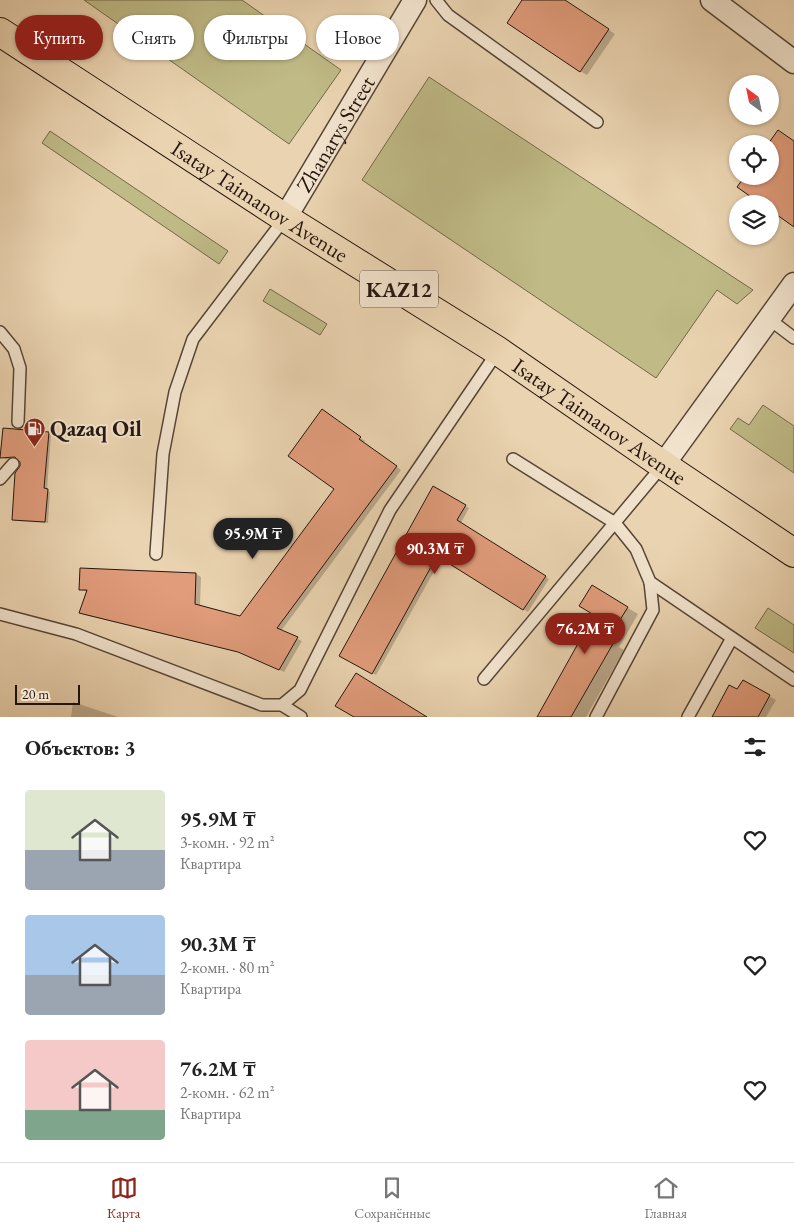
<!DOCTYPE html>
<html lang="ru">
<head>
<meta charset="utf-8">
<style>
  body { margin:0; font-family:"EB Garamond",serif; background:#f2f2f2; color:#222; height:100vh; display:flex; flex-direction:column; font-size:19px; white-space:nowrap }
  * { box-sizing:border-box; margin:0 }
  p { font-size:16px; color:#767676 }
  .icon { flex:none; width:28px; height:28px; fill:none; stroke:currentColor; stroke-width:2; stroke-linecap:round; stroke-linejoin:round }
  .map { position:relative; height:717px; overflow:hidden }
  .drawer { display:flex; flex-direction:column; background:#fff; flex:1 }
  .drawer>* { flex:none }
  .banner { position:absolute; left:15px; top:15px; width:500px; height:45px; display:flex; gap:10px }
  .needle { width:32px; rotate:327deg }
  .tools { position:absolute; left:729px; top:75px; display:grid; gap:10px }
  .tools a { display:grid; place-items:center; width:50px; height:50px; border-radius:50%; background:#fff; box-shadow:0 1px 4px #0004; font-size:25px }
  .scale { position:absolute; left:15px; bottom:12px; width:65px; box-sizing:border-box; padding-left:5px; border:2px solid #24160e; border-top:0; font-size:14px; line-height:18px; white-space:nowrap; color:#24160e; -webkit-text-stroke:4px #f1e2cc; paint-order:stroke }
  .price { position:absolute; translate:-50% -42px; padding:0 11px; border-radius:18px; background:#8f2418; color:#fff; font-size:16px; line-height:32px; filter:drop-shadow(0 1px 2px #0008) }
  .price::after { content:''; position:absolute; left:50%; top:30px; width:15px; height:11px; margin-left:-8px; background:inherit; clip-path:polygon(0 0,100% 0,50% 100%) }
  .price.current { background:#222; color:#fff }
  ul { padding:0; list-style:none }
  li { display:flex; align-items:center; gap:15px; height:125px; padding:0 25px }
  li span { display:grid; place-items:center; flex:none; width:140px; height:100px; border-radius:5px; color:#555 }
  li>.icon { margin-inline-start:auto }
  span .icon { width:60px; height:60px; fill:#fffc; stroke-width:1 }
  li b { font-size:21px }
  h2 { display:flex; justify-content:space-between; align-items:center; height:60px; padding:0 25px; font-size:21px }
  .chip { padding:0 18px; border-radius:22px; background:#fff; box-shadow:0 1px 4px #0004; font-size:18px; line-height:45px }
  .chip.current { background:#8f2418; color:#fff }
  .dock { display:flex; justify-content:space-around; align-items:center; height:70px; border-top:1px solid #e0e0e0; background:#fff; font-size:14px; color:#767676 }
  .dock a { display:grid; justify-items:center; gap:2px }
  .dock .current { color:#8f2418 }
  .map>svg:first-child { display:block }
</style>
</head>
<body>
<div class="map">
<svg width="794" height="717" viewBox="0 0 794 717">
  <rect width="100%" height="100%" fill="#ead3b0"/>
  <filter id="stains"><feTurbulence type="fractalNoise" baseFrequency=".004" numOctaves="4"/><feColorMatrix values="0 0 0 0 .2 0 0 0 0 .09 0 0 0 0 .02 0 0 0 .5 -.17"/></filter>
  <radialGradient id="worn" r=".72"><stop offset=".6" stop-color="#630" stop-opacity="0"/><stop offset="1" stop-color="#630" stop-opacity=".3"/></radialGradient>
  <!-- green -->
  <g fill="#bfba86" stroke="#72684a">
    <path d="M84,0H242L341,70L289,144Z"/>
    <path d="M429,77L753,290L737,304L717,290L656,378L362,180Z"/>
    <path d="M50,131L228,251L219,264L42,143Z"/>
    <path d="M270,289L327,324L320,335L263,301Z"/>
    <path d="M763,405L794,426V473L730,429L738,418L749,425Z"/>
    <path d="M768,608L794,625V653L755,628Z"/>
  </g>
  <!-- shadow -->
  <g fill="#0003">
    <path d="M524,0H564L615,34L587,75L580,71Z"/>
    <path d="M327,414L365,441L364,442L401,470L281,631L302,641L284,672L245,654L85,615L80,613L87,592L80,589L81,570L196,574L201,577L200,606L240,618L336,489Z"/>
    <path d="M49,433L51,434L47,490L50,492L48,523L16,521L13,519L21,462L18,458L5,459L2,457Z"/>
    <path d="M433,488L469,508L461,523L549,579L528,612L442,557L376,675L341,656Z"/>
    <path d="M592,587L638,614L619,647L624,650L586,717H538L596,615Z"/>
    <path d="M743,682L776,700L766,717H713L738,691Z"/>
    <path d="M73,702L118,717H71Z"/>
  </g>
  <!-- building -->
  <g fill="#e19c7b" stroke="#24160e">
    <path d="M522,0H565L609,29L580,72L507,23Z"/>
    <path d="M778,130L794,141V227L770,210V204H761L737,187L745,176H770V144H768Z"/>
    <path d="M322,409L361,437L359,439L397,466L277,628L298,637L279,670L238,652L79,613L87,590H79L80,568L196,573L195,604L240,616L334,489L288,456Z"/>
    <path d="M3,428L49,432L44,488L48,489L45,522L12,520L15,473L20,466V462L15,457L0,458Z"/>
    <path d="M433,486L466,505L457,520L546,576L523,610L437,556L372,674L339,656Z"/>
    <path d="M592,585L628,607L608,639L614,642L571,717H537L594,615L579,606Z"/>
    <path d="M356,673L427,717H354L335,706Z"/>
    <path d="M743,680L770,695L758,717H712L729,685L737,689Z"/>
  </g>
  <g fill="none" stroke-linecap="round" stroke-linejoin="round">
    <defs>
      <g id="service">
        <path d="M436,0L448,15L597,122"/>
        <path d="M769,319L794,338"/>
        <path d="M0,332L14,349L20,368L18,422"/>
        <path d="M513,459L615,523L636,549L650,582L794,680"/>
        <path d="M0,479L13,464"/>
        <path d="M156,554L163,454L175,392L193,339L285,218"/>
        <path d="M0,614L76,634L262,705H282L300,690L390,510L498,351"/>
        <path d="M484,679L663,465"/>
        <path d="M282,705L301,717"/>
        <path d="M596,717L653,610L650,582"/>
        <path d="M688,717L732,638"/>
      </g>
      <g id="minor">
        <path d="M712,0L794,62"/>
        <path id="s1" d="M285,218L415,0"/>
        <path d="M663,465L794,284"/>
      </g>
      <g id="primary">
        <path id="s2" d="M0,32L285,218L498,351L663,465L794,553"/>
      </g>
    </defs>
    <!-- service casing -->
    <use href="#service" stroke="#564536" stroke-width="14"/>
    <!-- minor casing -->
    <use href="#minor" stroke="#564536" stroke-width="25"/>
    <!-- primary casing -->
    <use href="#primary" stroke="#24160e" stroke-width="30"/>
    <!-- service -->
    <use href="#service" stroke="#f1e2cc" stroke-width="11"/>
    <!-- minor -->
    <use href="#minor" stroke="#f1e2cc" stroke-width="22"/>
    <!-- primary -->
    <use href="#primary" stroke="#ead3b0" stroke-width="28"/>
  </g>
  <!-- icons -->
  <defs>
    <symbol id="fuel-pin" viewBox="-11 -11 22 30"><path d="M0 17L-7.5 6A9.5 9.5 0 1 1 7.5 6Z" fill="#8f2418" stroke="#f1e2cc"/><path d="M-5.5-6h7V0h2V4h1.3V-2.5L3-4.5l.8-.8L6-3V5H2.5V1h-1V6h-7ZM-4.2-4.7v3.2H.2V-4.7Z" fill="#fff"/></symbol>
  </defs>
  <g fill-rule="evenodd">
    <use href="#fuel-pin" x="22" y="416" width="25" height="34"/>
  </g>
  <g text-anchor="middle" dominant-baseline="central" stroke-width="4" stroke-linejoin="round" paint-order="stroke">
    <!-- shield labels -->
    <rect fill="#f1e2cc" stroke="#625347" stroke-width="1" x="360" y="270.5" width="78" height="37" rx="4"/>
    <g font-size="21" font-weight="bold" fill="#24160e">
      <text x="399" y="289">KAZ12</text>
    </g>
    <!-- street labels -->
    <g font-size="22" fill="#24160e" stroke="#f1e2cc">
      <text stroke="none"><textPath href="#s1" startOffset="98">Zhanarys Street</textPath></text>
      <text stroke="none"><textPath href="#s2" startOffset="310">Isatay Taimanov Avenue</textPath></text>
      <text stroke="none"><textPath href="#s2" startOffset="715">Isatay Taimanov Avenue</textPath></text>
    </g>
    <!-- poi labels -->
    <g font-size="22" font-weight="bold" fill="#24160e" stroke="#f1e2cc" text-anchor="start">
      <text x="50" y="428">Qazaq Oil</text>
    </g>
  </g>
  <rect width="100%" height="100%" filter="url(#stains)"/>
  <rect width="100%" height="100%" fill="url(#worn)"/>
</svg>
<div class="tools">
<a><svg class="needle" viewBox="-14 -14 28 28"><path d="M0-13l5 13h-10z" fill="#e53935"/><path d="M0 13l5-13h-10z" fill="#767676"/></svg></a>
<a><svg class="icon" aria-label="locate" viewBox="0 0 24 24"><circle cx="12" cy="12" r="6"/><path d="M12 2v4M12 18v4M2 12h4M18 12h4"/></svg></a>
<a><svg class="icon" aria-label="layers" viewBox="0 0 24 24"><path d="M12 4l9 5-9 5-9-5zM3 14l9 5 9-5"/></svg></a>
</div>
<div class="scale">20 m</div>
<b class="price current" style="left:253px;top:560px">95.9M ₸</b>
<b class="price" style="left:435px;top:575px">90.3M ₸</b>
<b class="price" style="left:585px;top:655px">76.2M ₸</b>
<div class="banner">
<a class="chip current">Купить</a>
<a class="chip">Снять</a>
<a class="chip">Фильтры</a>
<a class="chip">Новое</a>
</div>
</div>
<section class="drawer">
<h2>Объектов: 3<svg class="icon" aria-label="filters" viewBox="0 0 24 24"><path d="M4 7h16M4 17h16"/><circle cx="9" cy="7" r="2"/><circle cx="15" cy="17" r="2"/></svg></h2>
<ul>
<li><span style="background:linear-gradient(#dfe7d0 60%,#9aa5b1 0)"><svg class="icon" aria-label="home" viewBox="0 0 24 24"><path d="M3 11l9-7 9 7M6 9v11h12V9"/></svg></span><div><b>95.9M ₸</b><p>3-комн. · 92 m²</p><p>Квартира</p></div><svg class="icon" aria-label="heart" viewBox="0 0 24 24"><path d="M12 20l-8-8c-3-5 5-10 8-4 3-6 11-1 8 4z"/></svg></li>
<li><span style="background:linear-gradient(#a9c7e8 60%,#9aa5b1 0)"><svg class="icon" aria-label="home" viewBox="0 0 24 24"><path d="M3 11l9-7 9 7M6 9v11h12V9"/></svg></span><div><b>90.3M ₸</b><p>2-комн. · 80 m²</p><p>Квартира</p></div><svg class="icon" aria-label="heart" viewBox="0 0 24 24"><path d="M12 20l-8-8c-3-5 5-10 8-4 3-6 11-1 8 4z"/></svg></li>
<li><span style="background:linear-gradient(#f6c9c9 70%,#7fa58c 0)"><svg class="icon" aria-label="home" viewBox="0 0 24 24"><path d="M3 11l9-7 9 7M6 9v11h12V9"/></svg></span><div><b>76.2M ₸</b><p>2-комн. · 62 m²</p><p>Квартира</p></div><svg class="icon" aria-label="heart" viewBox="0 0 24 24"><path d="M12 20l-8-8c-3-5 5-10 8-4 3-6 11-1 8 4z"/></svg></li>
</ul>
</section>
<nav class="dock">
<a class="current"><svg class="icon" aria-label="map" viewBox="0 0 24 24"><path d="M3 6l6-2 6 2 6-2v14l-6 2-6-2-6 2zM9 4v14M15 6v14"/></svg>Карта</a>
<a><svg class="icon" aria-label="saved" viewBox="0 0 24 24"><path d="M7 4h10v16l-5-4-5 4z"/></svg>Сохранённые</a>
<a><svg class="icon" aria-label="home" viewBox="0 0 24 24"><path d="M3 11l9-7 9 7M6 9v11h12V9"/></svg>Главная</a>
</nav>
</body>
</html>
